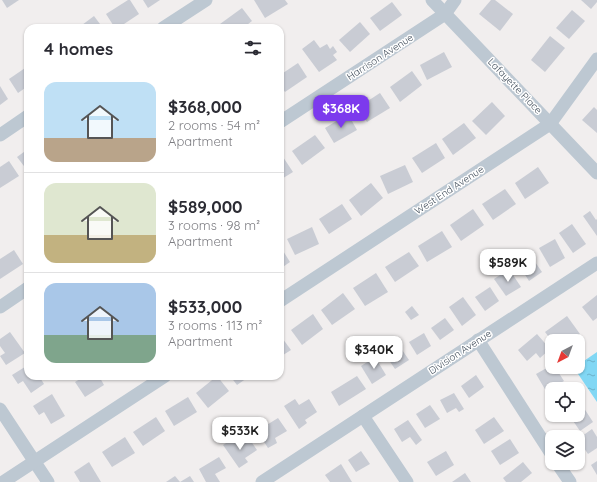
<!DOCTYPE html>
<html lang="en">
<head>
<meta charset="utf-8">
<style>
  body { margin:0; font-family:Quicksand,sans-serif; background:#f2f2f3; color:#2b2b33; height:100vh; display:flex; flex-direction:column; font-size:15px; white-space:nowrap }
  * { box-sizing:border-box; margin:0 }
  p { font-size:13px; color:#7c7c81 }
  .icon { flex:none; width:22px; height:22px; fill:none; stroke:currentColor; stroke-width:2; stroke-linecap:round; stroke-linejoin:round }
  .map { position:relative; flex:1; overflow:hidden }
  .panel { position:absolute; left:24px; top:24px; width:260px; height:356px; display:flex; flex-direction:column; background:#fff; border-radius:12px; box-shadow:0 1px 3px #0004 }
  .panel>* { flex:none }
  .needle { width:26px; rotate:221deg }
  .buttons { position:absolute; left:545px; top:334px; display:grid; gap:8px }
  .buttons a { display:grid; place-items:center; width:40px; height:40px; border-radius:8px; background:#fff; box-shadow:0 1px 3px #0004; font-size:20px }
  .price { position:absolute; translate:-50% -34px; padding:0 9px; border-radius:8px; background:#fff; color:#222; font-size:13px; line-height:26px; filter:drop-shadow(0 1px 2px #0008) }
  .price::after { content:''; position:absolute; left:50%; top:24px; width:12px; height:9px; margin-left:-6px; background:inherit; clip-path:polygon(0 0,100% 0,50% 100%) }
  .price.active { background:#7c3aed; color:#fff }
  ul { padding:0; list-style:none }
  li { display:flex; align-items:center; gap:12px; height:100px; padding:0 20px }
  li+li { border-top:1px solid #e1e1e2 }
  li span { display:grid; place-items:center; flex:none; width:112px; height:80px; border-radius:12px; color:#555 }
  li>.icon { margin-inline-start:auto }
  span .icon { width:48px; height:48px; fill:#fffc; stroke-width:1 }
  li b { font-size:17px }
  h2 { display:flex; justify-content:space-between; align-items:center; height:48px; padding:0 20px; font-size:17px }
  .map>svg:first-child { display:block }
</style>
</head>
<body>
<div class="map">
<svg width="597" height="482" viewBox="0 0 597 482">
  <defs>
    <pattern id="water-ripples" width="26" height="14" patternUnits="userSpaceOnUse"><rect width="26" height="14" fill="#81d7f4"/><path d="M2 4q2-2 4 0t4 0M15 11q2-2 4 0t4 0" fill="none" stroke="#6bb1c9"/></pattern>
  </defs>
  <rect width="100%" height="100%" fill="#f1eeee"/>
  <!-- water -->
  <path fill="url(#water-ripples)" d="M597,352V402L574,368L578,367V365Z"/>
  <!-- building -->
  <g fill="#c9ccd4">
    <path d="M2,0H19L7,8Z"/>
    <path d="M128,0H130L139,14L118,28H115L106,14Z"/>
    <path d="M143,0H160L148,8Z"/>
    <path d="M254,0H285L288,4L265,18Z"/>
    <path d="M491,0H495L513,14L500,31L479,14Z"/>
    <path d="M581,0H597V2L591,9Z"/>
    <path d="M392,2L402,15L380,31L370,18Z"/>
    <path d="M242,8L252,21L243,28H224L220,24Z"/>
    <path d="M572,10L585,21L569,39L556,28Z"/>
    <path d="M94,16L103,28H78Z"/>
    <path d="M360,22L370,34L350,52L339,40Z"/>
    <path d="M550,36L565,48L545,72L531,60Z"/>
    <path d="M314,40L320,48L327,44L330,49L333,46L337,52L333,55L337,60L319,72L302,49Z"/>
    <path d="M444,52L452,67L427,80L420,65Z"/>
    <path d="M298,63L307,77L285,92L280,85V75Z"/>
    <path d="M28,66V86L18,93L9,79Z"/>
    <path d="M412,71L422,85L400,102L390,87Z"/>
    <path d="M0,86L8,99L0,105Z"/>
    <path d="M380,93L390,108L367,122L357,108Z"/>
    <path d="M492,102L505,116L486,135L472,121Z"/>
    <path d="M594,107L597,110V133L582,120Z"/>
    <path d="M348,114L357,130L334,143L325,128Z"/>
    <path d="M464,123L476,138L453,155L442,139Z"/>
    <path d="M315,135L325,148L302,165L292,151Z"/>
    <path d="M436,143L445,158L422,173L412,158Z"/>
    <path d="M28,149V170H27L17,157Z"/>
    <path d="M283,157L293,172L280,180V159Z"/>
    <path d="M9,161L19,176L0,188V167Z"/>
    <path d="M405,165L413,182L388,194L380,176Z"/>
    <path d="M538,167L549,183L525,199L515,183Z"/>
    <path d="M371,183L383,198L361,216L349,200Z"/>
    <path d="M505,189L516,204L493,220L482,204Z"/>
    <path d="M342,204L352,219L329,234L319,219Z"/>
    <path d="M473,209L484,225L461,241L450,225Z"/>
    <path d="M590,211L596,220L597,219V236L583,216Z"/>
    <path d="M572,224L586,244L573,253L559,233Z"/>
    <path d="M312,227L319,244L295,255L287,239Z"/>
    <path d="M442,231L452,247L427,262L418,246Z"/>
    <path d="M555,239L565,258L550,267L539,248Z"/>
    <path d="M280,246L290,262L280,269Z"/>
    <path d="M14,250L23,264L0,279V259Z"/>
    <path d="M409,252L419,266L395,282L385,267Z"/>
    <path d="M535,262L542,272L529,281L522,270Z"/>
    <path d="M509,269L521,287L506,296L494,279Z"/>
    <path d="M376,273L388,292L365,306L353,288Z"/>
    <path d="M490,287L499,301L485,311L475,297Z"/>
    <path d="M343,293L355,309L332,325L321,310Z"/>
    <path d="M597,295V318L593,321L582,307Z"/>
    <path d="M463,297L476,315L462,326L449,307Z"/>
    <path d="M412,306L419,315L411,320L405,312Z"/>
    <path d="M313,314L323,329L302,345L291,330Z"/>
    <path d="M567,316L580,334L570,341H552L545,332Z"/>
    <path d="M445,318L454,330L440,340L431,328Z"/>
    <path d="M10,332L25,353L6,365L0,356L5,353L0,346V339Z"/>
    <path d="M424,333L431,346L417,355L409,342Z"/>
    <path d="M537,334L550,349L540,358L536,353L527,361L518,350Z"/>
    <path d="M280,335L291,350L280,357Z"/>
    <path d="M398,344L409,360L395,369L384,353Z"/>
    <path d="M375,357L386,375L372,384L361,366Z"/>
    <path d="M28,365V376H39L44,384L31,393L23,381L18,384L12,375Z"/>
    <path d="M552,365V367H555L564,381L546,391L536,374Z"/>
    <path d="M476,375L484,387L469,398L461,386Z"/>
    <path d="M85,376H99L104,385L85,397L75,382Z"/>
    <path d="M217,376L229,391L208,408L196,393Z"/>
    <path d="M230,376H250L237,385Z"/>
    <path d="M357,376L366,389L339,406L331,392Z"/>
    <path d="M454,393L464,409L459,412L456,408L447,413L440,400Z"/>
    <path d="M52,394L65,416L51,424L44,412L39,415L33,406Z"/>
    <path d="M188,397L197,412L174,426L165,411Z"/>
    <path d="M295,399L299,405L309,399L317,412L305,420L307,423L299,429L284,406Z"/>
    <path d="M578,399L593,422L580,431L569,415H578Z"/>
    <path d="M430,405L440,419L425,428L416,414Z"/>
    <path d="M156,417L165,431L143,446L133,432Z"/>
    <path d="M494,417L504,431L484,444L475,430Z"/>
    <path d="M278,418L287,431L275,438L277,443L268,448L257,431Z"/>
    <path d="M408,420L422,440L416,445L410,437L402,442L394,429Z"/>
    <path d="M592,429L597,437V448L588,454L578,439Z"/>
    <path d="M125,437L135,453L112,467L102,452Z"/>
    <path d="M248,437L257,450L245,458L248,462L239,468L223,445L234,438L238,444Z"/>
    <path d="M510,439L519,453L500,465L491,451Z"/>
    <path d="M361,451L370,464L356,472L348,460Z"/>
    <path d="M446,451L454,465L436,476L427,462Z"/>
    <path d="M219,457L226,468L215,474L220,482H206L199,469Z"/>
    <path d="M597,461V475L591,465Z"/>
    <path d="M89,462L101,482H80L74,472Z"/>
    <path d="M523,462L532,473L521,482H506L503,478Z"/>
    <path d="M341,464L352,482H330L325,475Z"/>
    <path d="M465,473L471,482H452Z"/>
    <path d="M175,476L180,482H166Z"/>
    <path d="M190,476L194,482H180Z"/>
  </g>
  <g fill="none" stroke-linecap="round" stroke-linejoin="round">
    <!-- minor -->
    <g stroke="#bdc8d2" stroke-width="13">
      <path d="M432,0L597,173"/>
      <path d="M163,28L206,0"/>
      <path d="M280,122L445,14L455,0"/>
      <path d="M0,135L28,116"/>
      <path d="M280,301L550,124L597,59"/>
      <path d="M0,307L28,288"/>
      <path d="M478,340L552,455"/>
      <path d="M0,409L48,482"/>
      <path d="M363,416L407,482"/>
      <path d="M557,463L570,482"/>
      <path d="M3,482L165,376"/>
      <path d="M262,482L597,263"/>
    </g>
  </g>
  <g text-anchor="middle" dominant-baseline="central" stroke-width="3" stroke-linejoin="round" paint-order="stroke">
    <!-- street labels -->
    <g font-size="10" fill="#44505d" stroke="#fff">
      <text transform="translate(380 57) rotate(-33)">Harrison Avenue</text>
      <text transform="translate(515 86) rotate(46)">Lafayette Place</text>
      <text transform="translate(449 190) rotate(-33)">West End Avenue</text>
      <text transform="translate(460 352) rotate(-33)">Division Avenue</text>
    </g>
  </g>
</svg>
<div class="buttons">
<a><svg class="needle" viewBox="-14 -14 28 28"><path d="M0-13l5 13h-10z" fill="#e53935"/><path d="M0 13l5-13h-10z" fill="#7c7c81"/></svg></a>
<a><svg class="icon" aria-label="locate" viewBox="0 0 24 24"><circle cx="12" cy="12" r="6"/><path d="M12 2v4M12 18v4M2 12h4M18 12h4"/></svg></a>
<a><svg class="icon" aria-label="layers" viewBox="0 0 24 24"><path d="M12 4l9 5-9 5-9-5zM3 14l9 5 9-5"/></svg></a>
</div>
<b class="price active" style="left:341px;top:129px">$368K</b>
<b class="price" style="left:508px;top:283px">$589K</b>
<b class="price" style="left:374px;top:370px">$340K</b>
<b class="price" style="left:240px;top:451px">$533K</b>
<section class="panel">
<h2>4 homes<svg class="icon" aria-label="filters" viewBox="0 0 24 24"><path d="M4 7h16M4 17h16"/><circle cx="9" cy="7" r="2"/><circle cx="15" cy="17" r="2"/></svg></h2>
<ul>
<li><span style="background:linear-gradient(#bfe0f5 70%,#b9a48a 0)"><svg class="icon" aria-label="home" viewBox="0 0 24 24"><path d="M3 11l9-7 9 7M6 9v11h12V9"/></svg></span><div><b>$368,000</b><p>2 rooms · 54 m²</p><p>Apartment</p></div></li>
<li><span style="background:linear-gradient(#dfe7d0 65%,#c2b280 0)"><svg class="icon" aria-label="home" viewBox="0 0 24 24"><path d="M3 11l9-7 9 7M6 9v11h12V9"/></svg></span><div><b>$589,000</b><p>3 rooms · 98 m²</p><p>Apartment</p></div></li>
<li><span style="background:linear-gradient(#a9c7e8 65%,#7fa58c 0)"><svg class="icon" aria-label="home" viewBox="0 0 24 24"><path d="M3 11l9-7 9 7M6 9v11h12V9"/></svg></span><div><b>$533,000</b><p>3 rooms · 113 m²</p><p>Apartment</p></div></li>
</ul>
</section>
</div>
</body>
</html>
